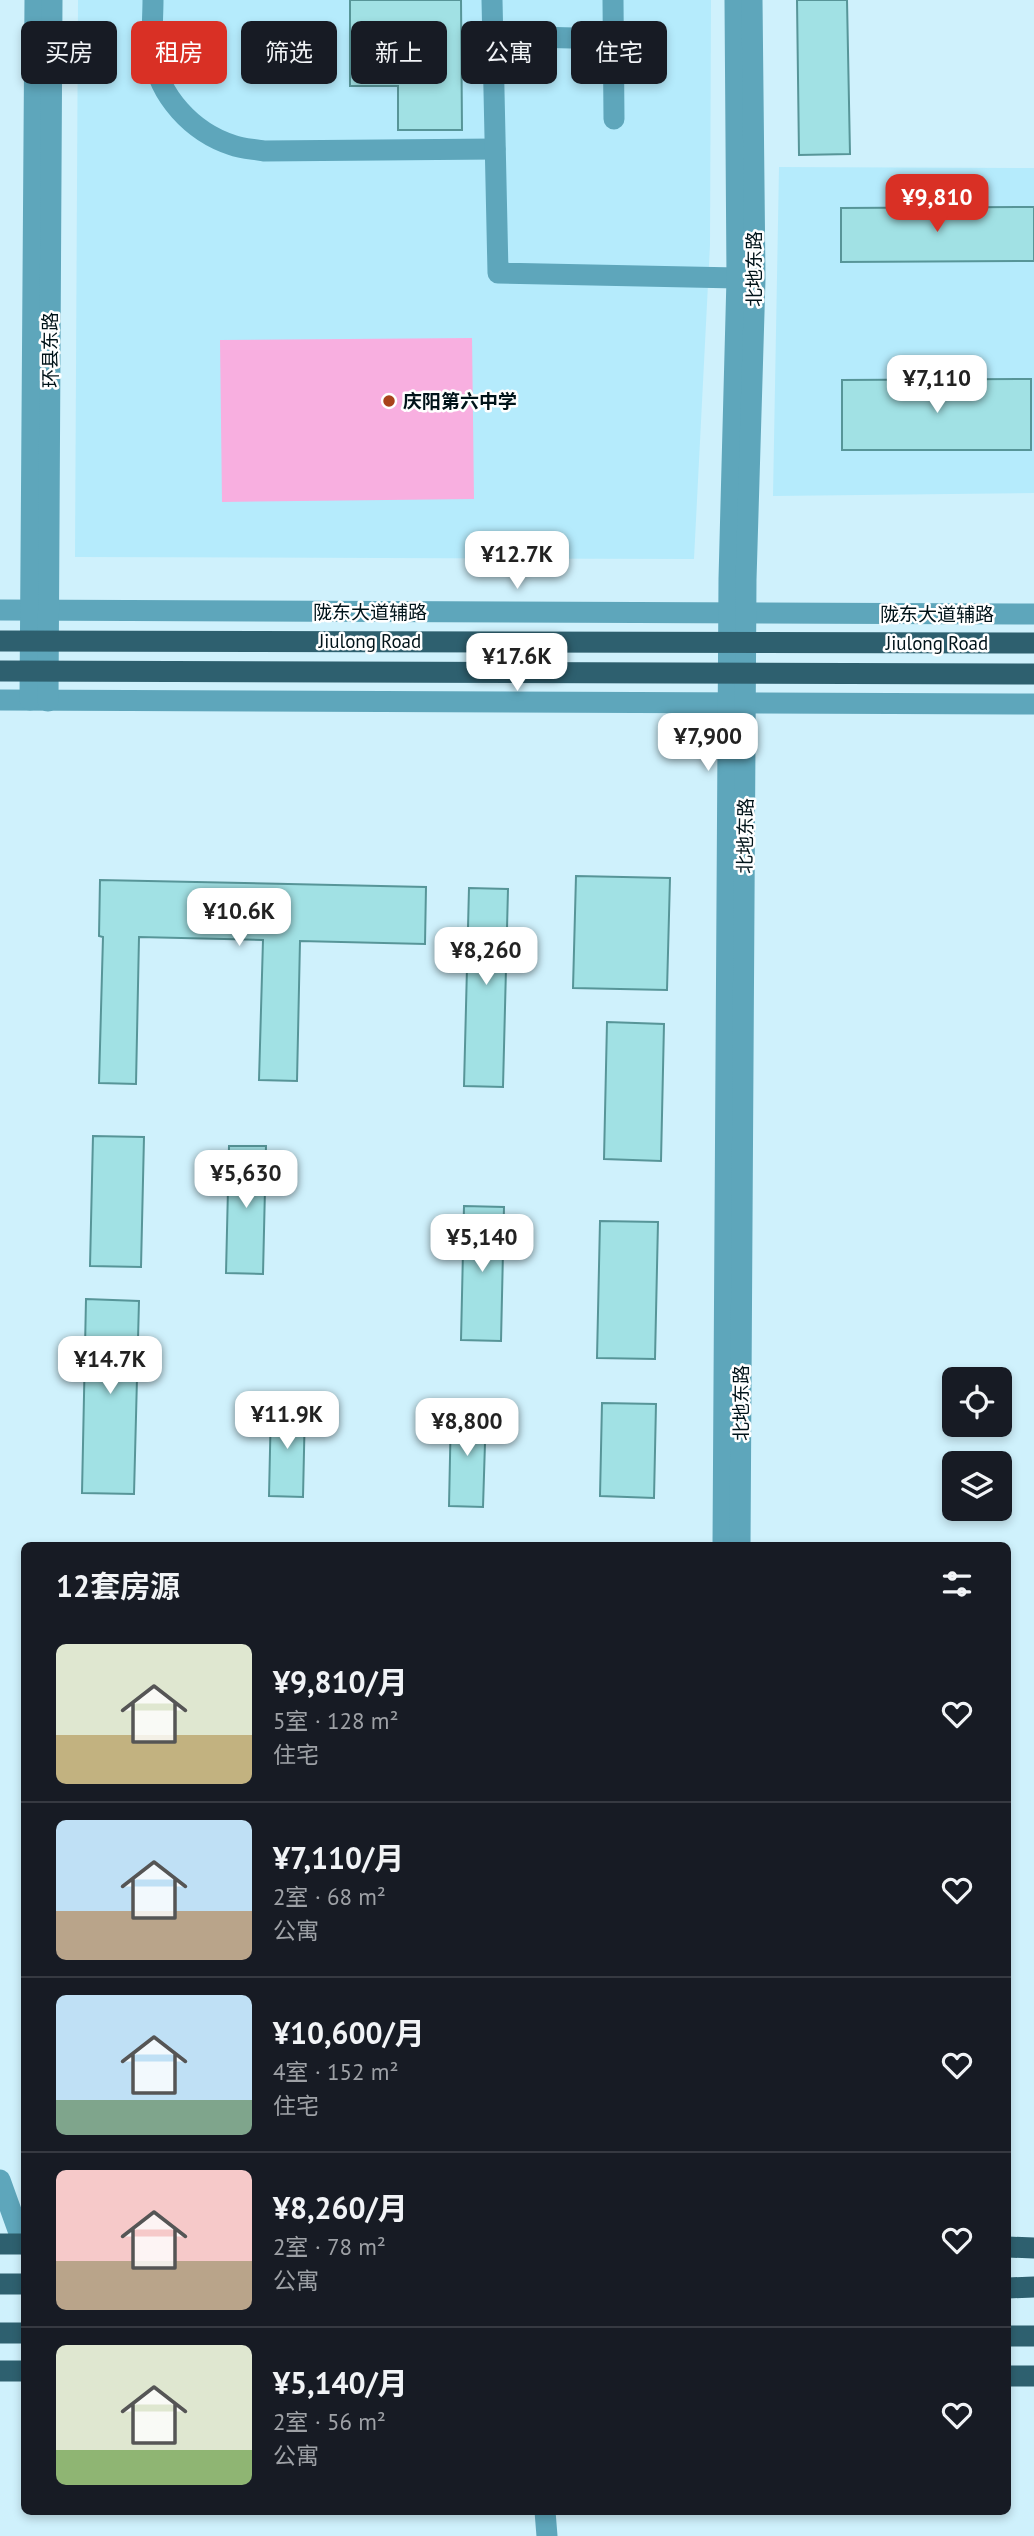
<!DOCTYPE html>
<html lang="zh">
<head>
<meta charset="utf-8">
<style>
  body { margin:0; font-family:"PT Sans","Noto Sans SC",sans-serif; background:#20242c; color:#f1f3f6; height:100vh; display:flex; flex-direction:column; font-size:26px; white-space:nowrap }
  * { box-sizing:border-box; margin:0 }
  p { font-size:23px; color:#9ea1a6 }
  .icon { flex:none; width:38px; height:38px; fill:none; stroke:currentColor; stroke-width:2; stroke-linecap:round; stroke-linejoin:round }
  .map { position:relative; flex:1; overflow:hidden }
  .sheet { position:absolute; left:21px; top:1542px; width:990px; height:973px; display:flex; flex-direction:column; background:#171b24; border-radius:10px; box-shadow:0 4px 10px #0003 }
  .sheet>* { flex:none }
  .banner { position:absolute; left:21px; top:21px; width:992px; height:63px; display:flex; gap:14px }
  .controls { position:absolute; left:942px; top:1367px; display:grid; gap:14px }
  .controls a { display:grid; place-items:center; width:70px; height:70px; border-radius:10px; background:#171b24; box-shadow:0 4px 10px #0003; font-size:35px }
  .price { position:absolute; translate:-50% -60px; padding:0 16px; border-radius:14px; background:#fff; color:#222; font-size:23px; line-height:46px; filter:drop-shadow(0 2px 4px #0008) }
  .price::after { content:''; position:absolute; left:50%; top:42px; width:21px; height:16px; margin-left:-10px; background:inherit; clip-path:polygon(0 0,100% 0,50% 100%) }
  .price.on { background:#d93025; color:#fff }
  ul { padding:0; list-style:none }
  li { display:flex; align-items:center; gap:21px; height:175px; padding:0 35px }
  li+li { border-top:2px solid #363941 }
  li span { display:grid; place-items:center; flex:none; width:196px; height:140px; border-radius:10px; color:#555 }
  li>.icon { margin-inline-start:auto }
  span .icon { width:84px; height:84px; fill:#fffc; stroke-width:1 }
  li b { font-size:30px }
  h2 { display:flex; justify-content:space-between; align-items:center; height:84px; padding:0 35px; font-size:30px }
  .tag { padding:0 24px; border-radius:10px; background:#171b24; box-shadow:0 4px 10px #0003; font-size:24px; line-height:63px }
  .tag.on { background:#d93025; color:#fff }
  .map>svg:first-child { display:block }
</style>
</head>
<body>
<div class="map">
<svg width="1034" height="2536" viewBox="0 0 1034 2536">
  <rect width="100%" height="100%" fill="#cff1fc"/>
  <!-- built -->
  <g fill="#b5ebfc">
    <path d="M78,0H711L710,245L694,559L75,557Z"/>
    <path d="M779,167L1034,168V493L773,496Z"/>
  </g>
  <!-- green -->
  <path fill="#f8afe0" d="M472,338L474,499L222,502L220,340Z"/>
  <!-- building -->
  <g fill="#a1e1e4" stroke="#579598" stroke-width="2">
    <path d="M350,0H461L462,130H398V86H350Z"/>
    <path d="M797,0H847L850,154L799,155Z"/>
    <path d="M1034,207V261L841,262V208Z"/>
    <path d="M1031,379V450H842V380Z"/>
    <path d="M576,876L670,878L667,990L573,988Z"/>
    <path d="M100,880L426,887L425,944L300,941L297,1081L259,1080L263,940L139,937L136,1084L99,1083L103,937L99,936Z"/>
    <path d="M469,888L508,889L503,1087L464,1086Z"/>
    <path d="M607,1022L664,1024L661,1161L604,1159Z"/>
    <path d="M93,1136L144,1137L141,1267L90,1266Z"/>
    <path d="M229,1146H266L263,1274L226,1273Z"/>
    <path d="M464,1206L504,1207L501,1341L461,1340Z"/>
    <path d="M600,1221L658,1222L655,1359L597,1358Z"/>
    <path d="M86,1299L139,1301L134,1494L82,1493Z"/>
    <path d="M602,1403L656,1404L654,1498L600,1496Z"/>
    <path d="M271,1406H305L303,1497L269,1496Z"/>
    <path d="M451,1410L486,1411L483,1507L449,1506Z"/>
  </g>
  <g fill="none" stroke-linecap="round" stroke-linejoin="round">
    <!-- minor -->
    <g stroke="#5ea6bb" stroke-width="21">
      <path d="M153,0C153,18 151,37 153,55C159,96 192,132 232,145C242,149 254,149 264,151L495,149"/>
      <path d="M492,0L498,273L737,278"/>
      <path d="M613,0L614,119"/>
      <path d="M493,36L613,39"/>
      <path d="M0,610L1034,614"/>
      <path d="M0,700L1034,704"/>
      <path d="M30,700L35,0"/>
      <path d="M48,701L52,0"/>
      <path d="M723,1545L729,579L737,278L735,0"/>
      <path d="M740,1545L746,580L755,279L752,0"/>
      <path d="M0,2180L23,2244"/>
      <path d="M545,2511L547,2536"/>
    </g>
    <!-- major -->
    <g stroke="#2e606f" stroke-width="21">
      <path d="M0,641L1034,643"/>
      <path d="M0,671L1034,674"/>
      <path d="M0,2244H24"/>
      <path d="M1008,2247L1034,2248"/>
      <path d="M0,2284H24"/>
      <path d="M1008,2288L1034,2287"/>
      <path d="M0,2333H24"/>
      <path d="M1008,2336H1034"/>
      <path d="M0,2371H24"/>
      <path d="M1008,2376H1034"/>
    </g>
  </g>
  <!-- markers -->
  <circle fill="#a8421a" stroke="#fff" stroke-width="2.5" cx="389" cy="401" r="7"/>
  <g text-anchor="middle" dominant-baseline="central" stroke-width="5" stroke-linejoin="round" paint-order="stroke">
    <!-- street labels -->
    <g font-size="19" fill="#001319" stroke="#fff">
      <text transform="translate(754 269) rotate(-90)">北地东路</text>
      <text transform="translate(50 350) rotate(-90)">环县东路</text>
      <text x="370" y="612">陇东大道辅路</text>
      <text x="937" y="614">陇东大道辅路</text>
      <text x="370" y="641">Jiulong Road</text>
      <text x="937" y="643">Jiulong Road</text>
      <text transform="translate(745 836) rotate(-89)">北地东路</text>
      <text transform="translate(741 1403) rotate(-90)">北地东路</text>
    </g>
    <!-- poi labels -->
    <g font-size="19" font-weight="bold" fill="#001319" stroke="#fff" text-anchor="start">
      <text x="403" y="401">庆阳第六中学</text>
    </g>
  </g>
</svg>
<div class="controls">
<a><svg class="icon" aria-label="locate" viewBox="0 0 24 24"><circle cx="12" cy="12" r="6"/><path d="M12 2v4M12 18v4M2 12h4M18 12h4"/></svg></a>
<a><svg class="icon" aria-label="layers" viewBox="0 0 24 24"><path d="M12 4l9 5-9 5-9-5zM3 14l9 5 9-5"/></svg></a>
</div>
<b class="price on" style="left:937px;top:234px">¥9,810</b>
<b class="price" style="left:937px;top:415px">¥7,110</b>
<b class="price" style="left:517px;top:591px">¥12.7K</b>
<b class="price" style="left:517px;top:693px">¥17.6K</b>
<b class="price" style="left:708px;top:773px">¥7,900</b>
<b class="price" style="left:239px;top:948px">¥10.6K</b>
<b class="price" style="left:486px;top:987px">¥8,260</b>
<b class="price" style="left:246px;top:1210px">¥5,630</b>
<b class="price" style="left:482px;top:1274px">¥5,140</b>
<b class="price" style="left:110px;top:1396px">¥14.7K</b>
<b class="price" style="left:287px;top:1451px">¥11.9K</b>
<b class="price" style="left:467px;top:1458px">¥8,800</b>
<div class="banner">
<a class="tag">买房</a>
<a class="tag on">租房</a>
<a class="tag">筛选</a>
<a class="tag">新上</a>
<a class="tag">公寓</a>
<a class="tag">住宅</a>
</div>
<section class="sheet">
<h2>12套房源<svg class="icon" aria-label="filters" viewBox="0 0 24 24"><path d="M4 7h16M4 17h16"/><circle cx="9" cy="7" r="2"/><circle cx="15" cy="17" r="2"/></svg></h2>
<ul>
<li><span style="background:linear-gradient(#dfe7d0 65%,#c2b280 0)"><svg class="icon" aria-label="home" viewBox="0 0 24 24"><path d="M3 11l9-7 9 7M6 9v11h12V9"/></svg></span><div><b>¥9,810/月</b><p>5室 · 128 m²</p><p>住宅</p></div><svg class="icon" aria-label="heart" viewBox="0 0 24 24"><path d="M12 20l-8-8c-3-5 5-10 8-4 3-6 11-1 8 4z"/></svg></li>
<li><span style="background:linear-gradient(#bfe0f5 65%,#b9a48a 0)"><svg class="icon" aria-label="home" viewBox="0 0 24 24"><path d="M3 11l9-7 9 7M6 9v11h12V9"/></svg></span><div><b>¥7,110/月</b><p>2室 · 68 m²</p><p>公寓</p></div><svg class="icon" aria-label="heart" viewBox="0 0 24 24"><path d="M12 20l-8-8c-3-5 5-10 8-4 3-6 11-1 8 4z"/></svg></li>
<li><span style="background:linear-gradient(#bfe0f5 75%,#7fa58c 0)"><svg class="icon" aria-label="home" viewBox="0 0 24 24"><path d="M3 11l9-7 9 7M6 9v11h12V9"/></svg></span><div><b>¥10,600/月</b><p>4室 · 152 m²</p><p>住宅</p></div><svg class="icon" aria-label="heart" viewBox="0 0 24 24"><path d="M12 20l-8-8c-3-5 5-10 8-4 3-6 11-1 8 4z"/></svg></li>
<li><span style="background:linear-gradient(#f6c9c9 65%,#b9a48a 0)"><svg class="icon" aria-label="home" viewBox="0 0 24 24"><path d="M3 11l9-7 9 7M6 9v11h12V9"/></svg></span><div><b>¥8,260/月</b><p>2室 · 78 m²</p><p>公寓</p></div><svg class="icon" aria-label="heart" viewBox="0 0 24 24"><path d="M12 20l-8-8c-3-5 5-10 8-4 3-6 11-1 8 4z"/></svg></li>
<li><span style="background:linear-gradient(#dfe7d0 75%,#8fb573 0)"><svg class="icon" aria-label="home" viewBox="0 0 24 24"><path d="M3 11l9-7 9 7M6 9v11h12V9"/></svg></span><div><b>¥5,140/月</b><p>2室 · 56 m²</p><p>公寓</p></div><svg class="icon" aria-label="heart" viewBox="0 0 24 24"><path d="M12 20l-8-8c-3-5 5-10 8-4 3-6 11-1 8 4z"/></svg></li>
</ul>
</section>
</div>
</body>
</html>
